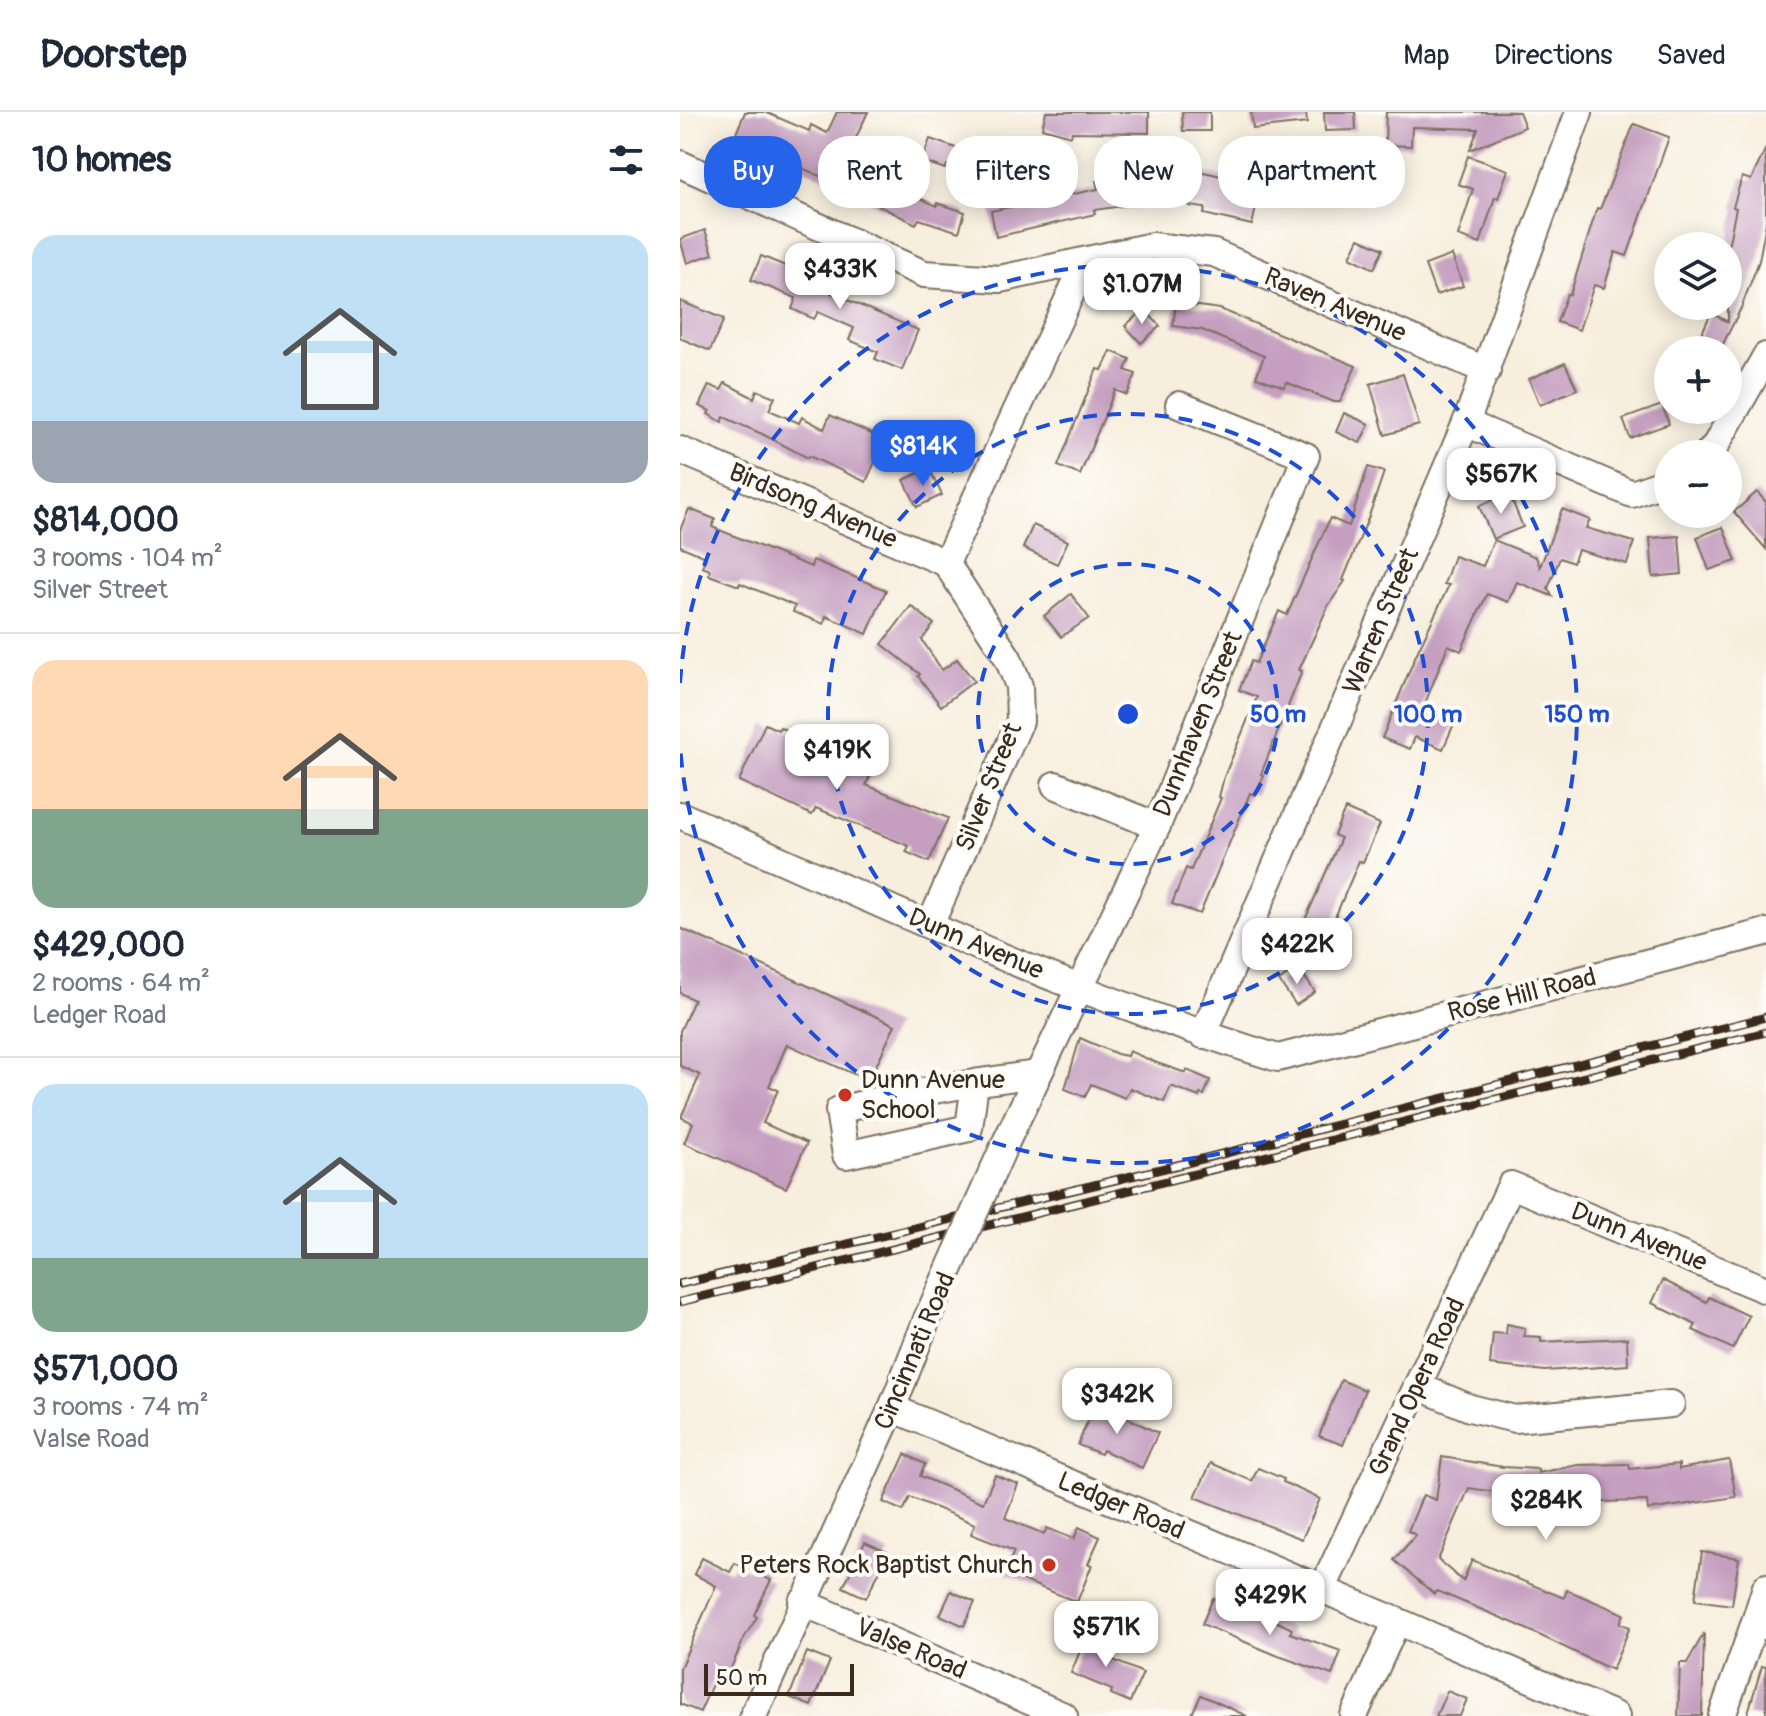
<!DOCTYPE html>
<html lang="en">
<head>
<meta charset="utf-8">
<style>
  body { margin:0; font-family:Pangolin,sans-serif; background:#f2f2f3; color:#1f2937; height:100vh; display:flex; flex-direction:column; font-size:30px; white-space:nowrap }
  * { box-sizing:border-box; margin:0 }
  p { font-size:26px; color:#747a83 }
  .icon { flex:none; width:44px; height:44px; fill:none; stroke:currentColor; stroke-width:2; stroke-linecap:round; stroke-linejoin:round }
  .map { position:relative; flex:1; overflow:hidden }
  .drawer { display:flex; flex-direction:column; background:#fff; width:680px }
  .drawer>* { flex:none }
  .guide { position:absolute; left:24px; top:24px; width:760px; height:72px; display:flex; gap:16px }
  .tools { position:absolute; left:974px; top:120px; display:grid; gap:16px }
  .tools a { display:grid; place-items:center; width:88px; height:88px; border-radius:50%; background:#fff; box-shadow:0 4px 20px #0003; font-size:40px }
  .scale { position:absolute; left:24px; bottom:20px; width:150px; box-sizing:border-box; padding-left:8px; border:4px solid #3b2a1e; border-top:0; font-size:22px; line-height:28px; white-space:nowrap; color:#3b2a1e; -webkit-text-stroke:6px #fdfcf7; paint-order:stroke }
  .price { position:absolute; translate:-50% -68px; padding:0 18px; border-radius:16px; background:#fff; color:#222; font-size:26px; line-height:52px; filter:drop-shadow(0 2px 4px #0008) }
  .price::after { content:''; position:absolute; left:50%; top:48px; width:24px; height:18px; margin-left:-12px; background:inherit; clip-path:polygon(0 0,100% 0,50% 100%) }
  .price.current { background:#2563eb; color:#fff }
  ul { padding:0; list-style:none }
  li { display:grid; align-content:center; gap:16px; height:424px; padding:0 32px }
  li+li { border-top:2px solid #e0e1e3 }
  li span { display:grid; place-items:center; height:248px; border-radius:24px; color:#555 }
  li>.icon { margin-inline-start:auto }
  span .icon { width:144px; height:144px; fill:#fffc; stroke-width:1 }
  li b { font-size:34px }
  h2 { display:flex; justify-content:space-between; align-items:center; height:96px; padding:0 32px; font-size:34px }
  .chip { padding:0 28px; border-radius:32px; background:#fff; box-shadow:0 4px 20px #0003; font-size:28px; line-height:72px }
  .chip.current { background:#2563eb; color:#fff }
  header { display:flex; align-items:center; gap:48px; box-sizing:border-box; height:112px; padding:0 40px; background:#fff; border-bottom:2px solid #e0e1e3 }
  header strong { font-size:38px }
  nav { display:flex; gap:44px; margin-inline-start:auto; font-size:28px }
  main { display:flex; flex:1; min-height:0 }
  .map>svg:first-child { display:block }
</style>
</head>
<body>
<header>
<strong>Doorstep</strong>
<nav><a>Map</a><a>Directions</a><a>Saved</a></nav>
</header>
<main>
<section class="drawer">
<h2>10 homes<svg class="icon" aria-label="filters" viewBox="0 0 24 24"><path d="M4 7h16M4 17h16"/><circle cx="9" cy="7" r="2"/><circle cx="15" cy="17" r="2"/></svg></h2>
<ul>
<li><span style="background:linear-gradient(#bfe0f5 75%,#9aa5b1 0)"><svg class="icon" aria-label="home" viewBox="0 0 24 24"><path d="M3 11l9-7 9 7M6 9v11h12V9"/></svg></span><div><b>$814,000</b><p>3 rooms · 104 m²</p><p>Silver Street</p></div></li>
<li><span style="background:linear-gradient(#ffd9b3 60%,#7fa58c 0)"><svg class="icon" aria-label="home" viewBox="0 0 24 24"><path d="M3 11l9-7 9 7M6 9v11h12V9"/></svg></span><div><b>$429,000</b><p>2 rooms · 64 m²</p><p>Ledger Road</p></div></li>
<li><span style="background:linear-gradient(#bfe0f5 70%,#7fa58c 0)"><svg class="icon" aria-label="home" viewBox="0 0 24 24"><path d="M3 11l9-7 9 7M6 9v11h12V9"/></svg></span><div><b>$571,000</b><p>3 rooms · 74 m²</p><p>Valse Road</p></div></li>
</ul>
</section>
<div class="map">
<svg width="1086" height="1604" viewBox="0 0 1086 1604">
  <rect width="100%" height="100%" fill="#fdfcf7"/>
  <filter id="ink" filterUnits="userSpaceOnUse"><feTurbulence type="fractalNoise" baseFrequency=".0125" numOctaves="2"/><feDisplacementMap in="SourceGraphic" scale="16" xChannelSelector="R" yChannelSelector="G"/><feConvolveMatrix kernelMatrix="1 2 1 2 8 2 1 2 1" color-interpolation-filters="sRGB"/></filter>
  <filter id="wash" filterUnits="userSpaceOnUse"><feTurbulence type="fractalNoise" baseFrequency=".006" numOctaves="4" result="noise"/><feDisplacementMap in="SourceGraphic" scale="32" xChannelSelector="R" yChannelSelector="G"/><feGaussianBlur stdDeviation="1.8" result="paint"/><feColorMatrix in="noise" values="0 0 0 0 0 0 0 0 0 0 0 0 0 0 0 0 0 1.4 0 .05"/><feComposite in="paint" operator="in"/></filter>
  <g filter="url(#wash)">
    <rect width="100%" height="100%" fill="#f7eedd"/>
    <g id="blocks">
      <!-- building -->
      <g fill="#c59ec0">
        <path d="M65,0H85L129,19L131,13L147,21L157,0H188L174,30L210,45L200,68L257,94V91L285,100L279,120L239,107L236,112L170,80L172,78L54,26Z"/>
        <path d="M366,0H469V21L392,20L391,24L362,16Z"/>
        <path d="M502,0H530V19H503Z"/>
        <path d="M571,0H626L627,11L573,17Z"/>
        <path d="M644,0H675L676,18L645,19Z"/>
        <path d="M706,0H839L845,15L790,38L798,17L732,15L731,34L705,33Z"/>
        <path d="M954,12L989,25L947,144L935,140L924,176L914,173L899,218L877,210L887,182L890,183L917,96L920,97Z"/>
        <path d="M250,27L316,50L267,53L265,57L242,49Z"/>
        <path d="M1086,36V111L1079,149L1061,196L1040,238H1014L1031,201L1048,210V161L1054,145L1048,143V135L1056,96L1053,95L1062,65L1071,68Z"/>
        <path d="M788,44L828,58L818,86L815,85L800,132L778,124L793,77L778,72Z"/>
        <path d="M336,45L340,61L323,65L319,49Z"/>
        <path d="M515,58L581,73L572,113L524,102L525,96L509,94Z"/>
        <path d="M475,60L479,89L414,98L415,102L316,125L311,99L418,77L416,69Z"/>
        <path d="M25,118L33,142L7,151L0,127Z"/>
        <path d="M679,126L703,137L694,157L670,145Z"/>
        <path d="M772,143L783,174L756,183L745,153Z"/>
        <path d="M81,144L127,163L129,158L152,169L150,173L154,175L151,181L238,218L222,258L195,247L198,240L169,228L174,216L138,200L134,207L112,197L116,186L71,168Z"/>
        <path d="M0,189L44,207L30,239L0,226Z"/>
        <path d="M496,191L540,197L676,254L660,290H654L606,270L604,275L576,265L584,244L522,218L493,214Z"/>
        <path d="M464,197L480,214L461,231L445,214Z"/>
        <path d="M431,239L450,247L445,258L456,262L447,283L435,278L400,363L378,354L417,257L422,258Z"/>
        <path d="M885,251L897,277L860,293L849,267Z"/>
        <path d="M723,262L739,313L705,323L690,272Z"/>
        <path d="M45,271L74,286L77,278L95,285L89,298L119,311L122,305L144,317L150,303L205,328L186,370L129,344L128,346L82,322L44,305L42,310L28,302L30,299L19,294L29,273L41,278Z"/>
        <path d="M982,293L989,312L950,326L943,307Z"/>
        <path d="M664,301L689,312L680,331L656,320Z"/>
        <path d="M688,355L704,360L689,404L663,468L665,469L648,494L619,558L622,559L581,662L584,664L575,683L570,681L520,802L492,792L506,756L511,758L541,686L539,685L544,665L577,585L559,578L571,549L576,551L599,499L607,503L650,406L669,414Z"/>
        <path d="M249,356L262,383L237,395L224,368Z"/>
        <path d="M1077,380L1086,390V437L1054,400Z"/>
        <path d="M829,381L843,415L813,427L799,394Z"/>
        <path d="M9,397L35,407L32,415L131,455L133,448L206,478L187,522L146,504L144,512L113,500L115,494L60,471L59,474L29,463L30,458L22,455L26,445L0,434V418Z"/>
        <path d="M882,397L910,408L906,416L954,430L947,452L898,438L893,451L880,446L868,476L872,484L837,470L828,490L807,482L781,539L768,533L743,597L774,612L763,637L735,625L730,637L702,626L735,545L769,473L764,472L774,444L803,454L814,428L856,445L860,455Z"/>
        <path d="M353,413L388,429L377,452L343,436Z"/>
        <path d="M1043,415L1056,449L1029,458L1017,425Z"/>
        <path d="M999,424L1002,462L973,465L970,426Z"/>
        <path d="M391,482L409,506L381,525L364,504Z"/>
        <path d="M231,494L254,512L242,528L262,558L277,547L294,569L261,594L238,564L240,562L202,532Z"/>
        <path d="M85,612L98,618L100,615L139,635L132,649L165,663L168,655L190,664L186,673L268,706L249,750L226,740L229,734L136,696L132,703L59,669Z"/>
        <path d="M665,697L700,712L683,750L679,749L642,836L617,826L661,726L654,723Z"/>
        <path d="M0,816L215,913L189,969L107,932L89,974L98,978L83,1011L127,1031L106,1076L4,1031L13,1011L1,1005L20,963L0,954V919L14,888L0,881Z"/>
        <path d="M618,855L635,880L616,893L599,869Z"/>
        <path d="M400,926L437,942L447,944L449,939L477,951L506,961L507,958L530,968L524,983L520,982L519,985L491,974L484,990L450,976L445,986L411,972L405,985L385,977Z"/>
        <path d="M983,1168L1027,1190L1029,1185L1069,1204L1053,1237L1013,1218L1016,1213L972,1191Z"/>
        <path d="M827,1212L845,1216L844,1224L861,1225V1230L947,1226L948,1253L865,1259L810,1253L813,1221L826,1222Z"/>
        <path d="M661,1268L685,1278L663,1333L639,1324Z"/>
        <path d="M415,1290L478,1321L462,1356L423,1338L421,1342L398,1333Z"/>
        <path d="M225,1342L245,1352L240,1364L303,1391L315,1363L338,1372L325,1406L364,1422L367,1416L394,1427L399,1415L420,1425L408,1452L412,1453L397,1490L325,1461L334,1439L291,1422L295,1412L230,1385L223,1399L203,1390Z"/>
        <path d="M762,1345L823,1355L858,1357V1361L898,1353L949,1352L950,1357L999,1352V1357L1049,1348L1056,1385L968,1398L967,1389L919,1390L918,1374L857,1384V1394L816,1392V1380L789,1376L758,1448L783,1469L792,1448L884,1486L887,1478L944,1502L940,1511L950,1515L932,1558L836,1512L757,1479L754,1482L714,1448L736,1423L728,1419L743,1383L756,1388Z"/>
        <path d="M531,1351L572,1369L578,1356L604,1367L603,1370L640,1387L622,1427L515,1385Z"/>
        <path d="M185,1430L209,1441L186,1486L163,1475Z"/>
        <path d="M1022,1440L1059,1446L1052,1493L1015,1488Z"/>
        <path d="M22,1446L50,1460L55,1451L67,1457L72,1446L89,1454L84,1465L91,1468L74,1503L77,1505L64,1526L46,1568L36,1563L20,1600L0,1592V1556L36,1474L14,1462Z"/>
        <path d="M271,1479L295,1490L284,1514L260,1503Z"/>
        <path d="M533,1486L578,1504L579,1501L612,1517L610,1521L661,1539L652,1563L596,1543L522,1512Z"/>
        <path d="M1024,1521L1022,1604H998L1000,1551H1007Z"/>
        <path d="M407,1522L429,1531L424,1544L463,1561L450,1590L431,1582L432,1578L391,1561Z"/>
        <path d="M127,1540L150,1549L131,1594L109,1585Z"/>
        <path d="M1082,1554L1086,1555V1604H1067Z"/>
        <path d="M767,1579L787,1587L780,1604H756Z"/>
        <path d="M521,1583L567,1604H511Z"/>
      </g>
    </g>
  </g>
  <g filter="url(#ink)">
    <use href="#blocks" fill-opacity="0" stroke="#7d6f61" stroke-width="2"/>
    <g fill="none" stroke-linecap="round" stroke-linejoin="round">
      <defs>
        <g id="minor">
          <path d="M0,52L244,162L320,167L472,134L534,141L807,259"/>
          <path d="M786,311L952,382L988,369"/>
          <path d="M0,338L266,451"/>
          <path d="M1027,342L1034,336L1086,244"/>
          <path d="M266,451L406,149"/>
          <path d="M375,673L477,714"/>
          <path d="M0,703C197,790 392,883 598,946L1086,820"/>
          <path d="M250,813L340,609L339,574L328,546L266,451"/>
          <path d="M523,923L786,311L899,0"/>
          <path d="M295,971L289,1016L166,1043L159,998L207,986L295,971L300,970L357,962"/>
          <path d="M325,1032L477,714L626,344L499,293"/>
          <path d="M737,1274L790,1296L835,1307L991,1292"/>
          <path d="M212,1296L717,1509L936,1604"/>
          <path d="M1086,1475L1075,1510L1086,1514"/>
          <path d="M642,1478L831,1073L1086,1178"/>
          <path d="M122,1490L384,1604"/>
          <path d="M73,1604L212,1296L247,1207"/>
          <path d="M674,1604L717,1509"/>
          <path d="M1042,1604L1075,1510"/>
        </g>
      </defs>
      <!-- minor casing -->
      <use href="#minor" stroke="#7d6f61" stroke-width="30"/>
      <!-- minor -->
      <use href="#minor" stroke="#fff" stroke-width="26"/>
      <defs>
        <g id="rail">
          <path d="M0,1172L506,1051L1086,905"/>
          <path d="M0,1190L1086,920"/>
        </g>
      </defs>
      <!-- rail casing -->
      <use href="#rail" stroke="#3b2a1e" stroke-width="9"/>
      <!-- rail -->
      <use href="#rail" stroke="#fdfcf7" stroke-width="6" stroke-dasharray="18" stroke-linecap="butt"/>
      <defs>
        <path id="minor-bridge" d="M247,1207L325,1032"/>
      </defs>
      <!-- minor-bridge casing -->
      <use href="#minor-bridge" stroke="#7d6f61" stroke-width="30" stroke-linecap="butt"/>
      <!-- minor-bridge -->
      <use href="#minor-bridge" stroke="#fff" stroke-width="26"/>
    </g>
  </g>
  <!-- distance rings -->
  <g fill="none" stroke="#1d4ed8" stroke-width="4" stroke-dasharray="14 10">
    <circle cx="448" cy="602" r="150"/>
    <circle cx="448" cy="602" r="300"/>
    <path d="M0 571A449 449 0 1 1 0 633"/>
  </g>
  <!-- markers -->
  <g fill="#c8321e" stroke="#fdfcf7" stroke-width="3">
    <circle cx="165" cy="983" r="8"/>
    <circle cx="369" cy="1453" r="8"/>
  </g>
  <g text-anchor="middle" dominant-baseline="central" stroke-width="8" stroke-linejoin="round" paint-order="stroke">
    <!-- street labels -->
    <g font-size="26" fill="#3b2a1e" stroke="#fdfcf7">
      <text transform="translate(655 193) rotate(23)">Raven Avenue</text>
      <text transform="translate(133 394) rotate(23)">Birdsong Avenue</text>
      <text transform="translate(701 509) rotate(-67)">Warren Street</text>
      <text transform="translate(518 612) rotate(-68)">Dunnhaven Street</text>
      <text transform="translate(309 675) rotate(-68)">Silver Street</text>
      <text transform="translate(296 832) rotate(23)">Dunn Avenue</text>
      <text transform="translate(842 883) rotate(-14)">Rose Hill Road</text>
      <text transform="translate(959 1125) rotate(22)">Dunn Avenue</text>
      <text transform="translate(235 1239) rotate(-67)">Cincinnati Road</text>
      <text transform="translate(737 1275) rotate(-65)">Grand Opera Road</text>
      <text transform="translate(441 1394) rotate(23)">Ledger Road</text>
      <text transform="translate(231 1537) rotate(23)">Valse Road</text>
    </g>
    <!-- poi labels -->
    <g font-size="26" fill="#3b2a1e" stroke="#fdfcf7" text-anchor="start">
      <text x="181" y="968">Dunn Avenue<tspan x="181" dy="30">School</tspan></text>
      <text x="353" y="1453" text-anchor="end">Peters Rock Baptist Church</text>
    </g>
  </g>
  <circle cx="448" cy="602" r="12" fill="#1d4ed8" stroke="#fdfcf7" stroke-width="4"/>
  <g font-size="24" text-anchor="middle" font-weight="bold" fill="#1d4ed8" stroke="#fdfcf7" stroke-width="8" stroke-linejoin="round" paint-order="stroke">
    <text x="598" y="610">50 m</text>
    <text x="748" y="610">100 m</text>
    <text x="897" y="610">150 m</text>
  </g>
</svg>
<div class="tools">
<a><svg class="icon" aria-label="layers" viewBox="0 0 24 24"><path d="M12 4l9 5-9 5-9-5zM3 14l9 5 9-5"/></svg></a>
<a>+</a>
<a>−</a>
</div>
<div class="scale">50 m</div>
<b class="price" style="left:160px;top:199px">$433K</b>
<b class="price" style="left:462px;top:214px">$1.07M</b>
<b class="price current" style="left:243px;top:376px">$814K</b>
<b class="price" style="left:821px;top:404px">$567K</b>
<b class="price" style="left:157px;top:680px">$419K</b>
<b class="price" style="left:617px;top:874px">$422K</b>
<b class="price" style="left:437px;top:1324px">$342K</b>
<b class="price" style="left:866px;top:1430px">$284K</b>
<b class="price" style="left:590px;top:1525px">$429K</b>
<b class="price" style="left:426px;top:1557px">$571K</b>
<div class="guide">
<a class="chip current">Buy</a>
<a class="chip">Rent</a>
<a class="chip">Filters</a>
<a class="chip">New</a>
<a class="chip">Apartment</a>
</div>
</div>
</main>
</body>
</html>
